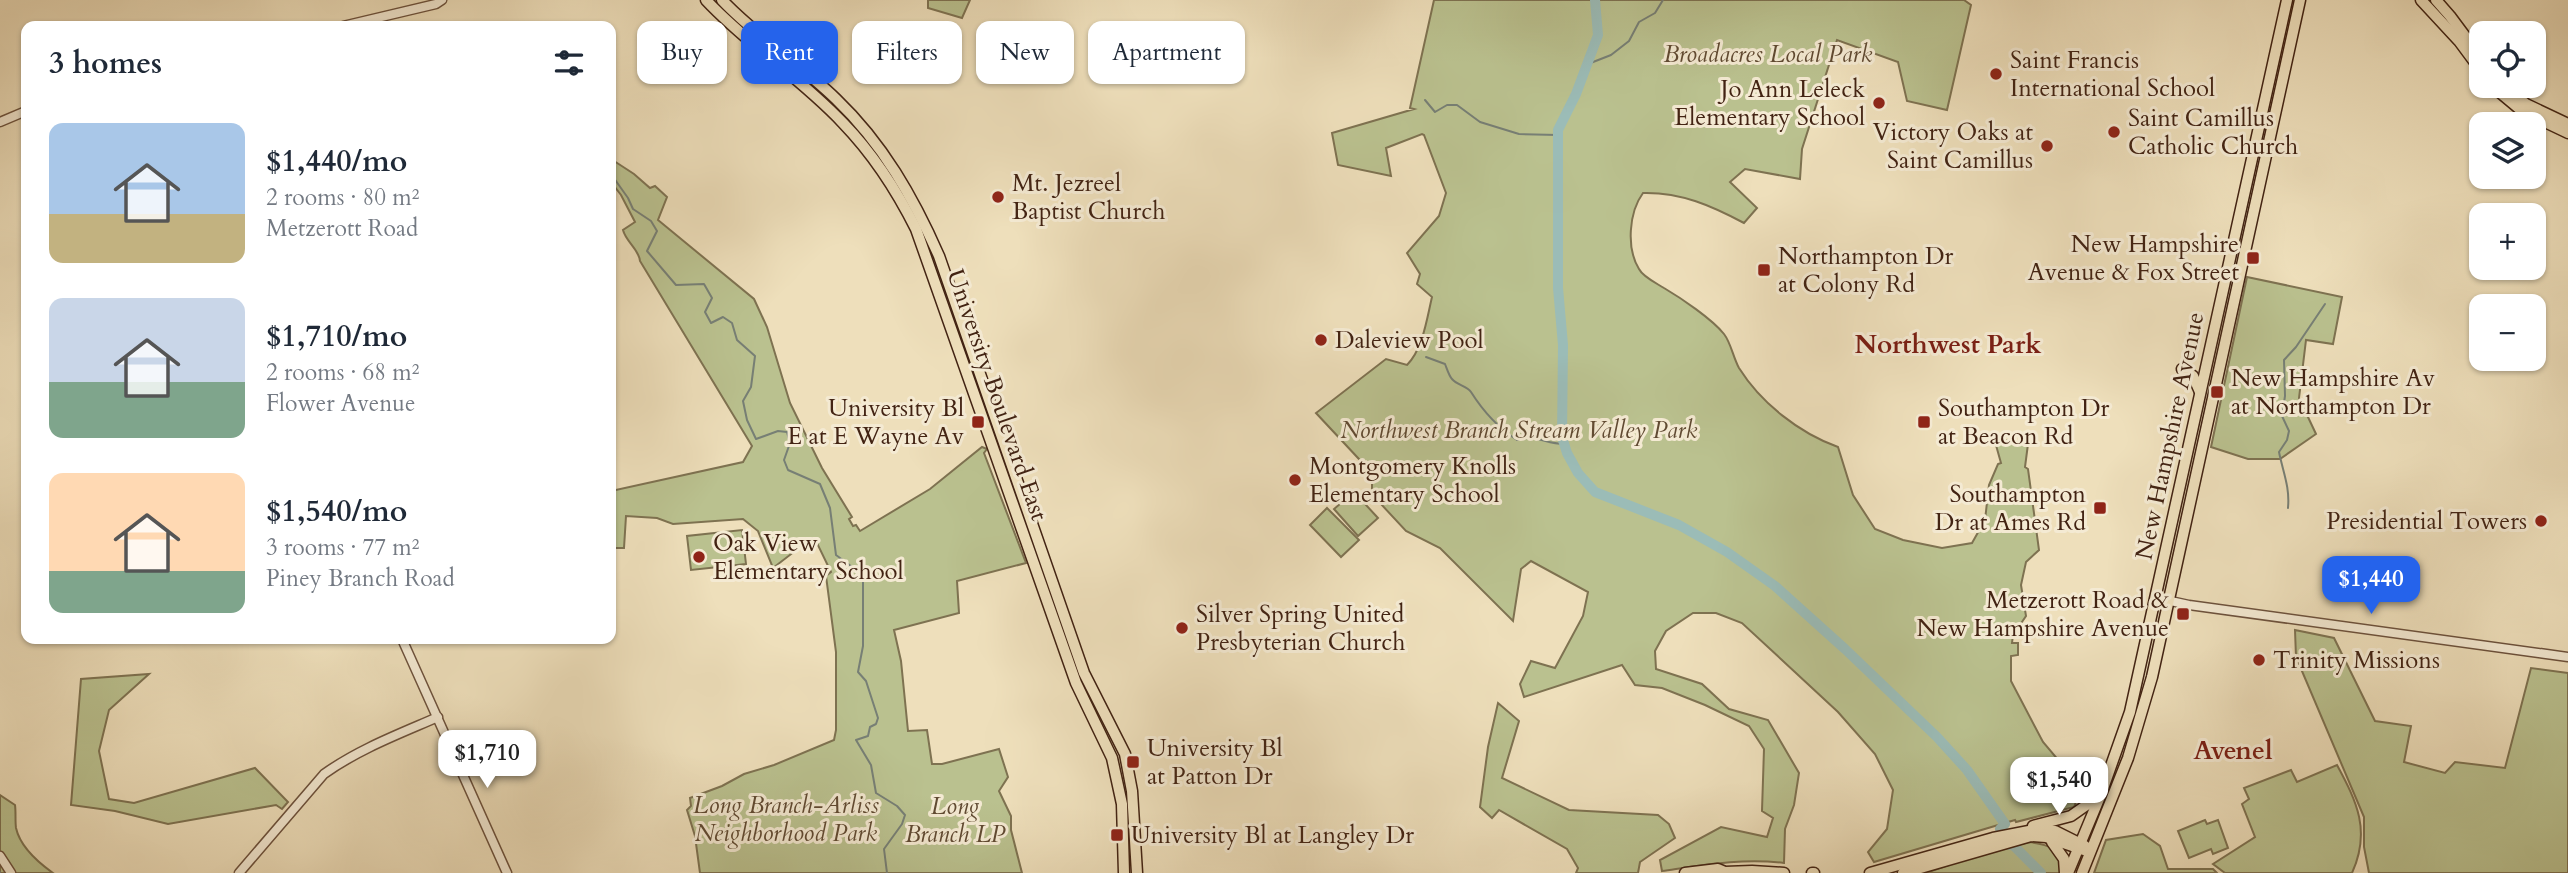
<!DOCTYPE html>
<html lang="en">
<head>
<meta charset="utf-8">
<style>
  body { margin:0; font-family:Cardo,serif; background:#f2f2f3; color:#1f2937; height:100vh; display:flex; flex-direction:column; font-size:26px; white-space:nowrap }
  * { box-sizing:border-box; margin:0 }
  p { font-size:23px; color:#747a83 }
  .icon { flex:none; width:38px; height:38px; fill:none; stroke:currentColor; stroke-width:2; stroke-linecap:round; stroke-linejoin:round }
  .map { position:relative; flex:1; overflow:hidden }
  .sheet { position:absolute; left:21px; top:21px; width:595px; height:623px; display:flex; flex-direction:column; background:#fff; border-radius:14px; box-shadow:0 2px 5px #0004 }
  .sheet>* { flex:none }
  .top-card { position:absolute; left:637px; top:21px; width:665px; height:63px; display:flex; gap:14px }
  .buttons { position:absolute; left:2469px; top:21px; display:grid; gap:14px }
  .buttons a { display:grid; place-items:center; width:77px; height:77px; border-radius:14px; background:#fff; box-shadow:0 2px 5px #0004; font-size:35px }
  .price { position:absolute; translate:-50% -60px; padding:0 16px; border-radius:14px; background:#fff; color:#222; font-size:23px; line-height:46px; filter:drop-shadow(0 2px 4px #0008) }
  .price::after { content:''; position:absolute; left:50%; top:42px; width:21px; height:16px; margin-left:-10px; background:inherit; clip-path:polygon(0 0,100% 0,50% 100%) }
  .price.active { background:#2563eb; color:#fff }
  ul { padding:0; list-style:none }
  li { display:flex; align-items:center; gap:21px; height:175px; padding:0 28px }
  li span { display:grid; place-items:center; flex:none; width:196px; height:140px; border-radius:14px; color:#555 }
  li>.icon { margin-inline-start:auto }
  span .icon { width:84px; height:84px; fill:#fffc; stroke-width:1 }
  li b { font-size:30px }
  h2 { display:flex; justify-content:space-between; align-items:center; height:84px; padding:0 28px; font-size:30px }
  .tag { padding:0 24px; border-radius:14px; background:#fff; box-shadow:0 2px 5px #0004; font-size:24px; line-height:63px }
  .tag.active { background:#2563eb; color:#fff }
  .map>svg:first-child { display:block }
</style>
</head>
<body>
<div class="map">
<svg width="2568" height="873" viewBox="0 0 2568 873">
  <rect width="100%" height="100%" fill="#eedfbb"/>
  <filter id="stains"><feTurbulence type="fractalNoise" baseFrequency=".00286" numOctaves="4"/><feColorMatrix values="0 0 0 0 .2 0 0 0 0 .09 0 0 0 0 .02 0 0 0 .5 -.17"/></filter>
  <radialGradient id="worn" r=".72"><stop offset=".6" stop-color="#630" stop-opacity="0"/><stop offset="1" stop-color="#630" stop-opacity=".3"/></radialGradient>
  <!-- green -->
  <g fill="#bac18f" stroke="#7e7251" stroke-width="2">
    <path d="M928,0H970L962,18L928,8Z"/>
    <path d="M1434,0H1964L1971,5L1947,110L1907,101L1898,62L1837,40L1802,149L1800,179L1745,169L1730,182L1757,208L1744,223C1712,206 1681,192 1643,193C1629,212 1626,248 1639,269C1643,277 1656,283 1664,288C1681,298 1712,319 1724,334C1731,343 1733,357 1739,368C1761,403 1799,433 1838,447L1853,495L1875,529L1903,540L1942,548L1972,543L1985,520L1989,485L1998,464L2001,463L1994,438L2028,444L2025,467L2028,469L2039,550L2026,562L2021,585L2026,616L2013,635L2012,643H2018V655L2011,656V681L2043,742L2065,768L2102,766L2094,790L2076,802L2074,807L2016,822L2015,820L1874,862L1868,852L1887,829L1893,790L1875,754L1838,712L1742,623L1716,613H1693L1666,631L1655,651L1656,669L1702,684L1729,709L1768,720L1799,773L1794,805L1785,829L1784,863C1742,858 1704,865 1662,871L1660,860L1721,827L1767,837L1773,818L1762,811L1764,749L1749,726L1705,705L1662,688L1635,685L1622,665L1524,697L1520,684L1531,661L1555,668L1583,616L1588,592L1531,561L1521,569L1513,621L1440,548L1406,531L1380,503L1372,491V473L1316,413L1386,359L1407,365C1423,349 1427,318 1432,297L1417,284L1420,274L1407,253L1439,216L1446,193L1424,135L1422,134L1386,148L1391,176L1338,165L1332,133L1414,109L1410,108Z"/>
    <path d="M611,159L634,174L650,188L655,186L667,197L658,220L754,299L767,327L790,403L822,468L852,517L849,519L853,526L856,525L860,531L930,489L982,447L987,449L984,453L1026,563L957,581L959,613L894,630L901,661L908,731L927,730L932,764H942L999,749L1008,777L999,791L1011,816V830L1022,873H700L695,836L687,810L691,806L690,798L722,786L744,774L774,765L834,740L836,730V652L826,576L831,572L817,543L808,541L773,568L758,531L743,519L673,524L657,518L626,516L624,548H611V491L743,462L752,446L640,261C639,249 626,242 623,230L635,222L621,195L611,182Z"/>
    <path d="M2247,277L2342,297L2333,344L2306,340L2299,398L2316,434L2280,459H2248L2211,447Z"/>
    <path d="M1354,492L1378,518L1358,536L1334,509Z"/>
    <path d="M1327,508L1359,540L1341,557L1310,525Z"/>
    <path d="M742,530L746,564L691,570L687,536Z"/>
    <path d="M2295,630L2334,638L2375,721L2411,726L2404,762L2445,773L2455,762L2505,768L2531,668L2568,673V873H2369L2364,847V817L2296,657Z"/>
    <path d="M149,674L109,710L99,751L109,799L134,803L255,768L288,802L282,809L276,805L168,824L115,811L71,805L81,679Z"/>
    <path d="M1498,703L1519,721L1502,778L1569,810L1658,815L1669,824L1675,838L1640,862L1638,873H1576L1578,868L1567,849L1499,810L1492,818L1480,807L1488,747Z"/>
    <path d="M2337,765C2357,802 2371,831 2352,873H2225L2213,864L2255,837L2242,804L2249,799L2244,788L2291,770L2297,782Z"/>
    <path d="M0,795L15,805C16,812 15,821 16,828C20,846 39,863 53,873H0Z"/>
    <path d="M2205,820L2207,824L2218,820L2228,848L2213,854L2211,849L2189,858L2178,831Z"/>
    <path d="M2143,834L2160,846L2168,869H2213L2217,873H2094L2106,840Z"/>
    <path d="M2029,842C2052,845 2056,847 2062,870L2061,873H1926L1977,855Z"/>
  </g>
  <g fill="none" stroke-linecap="round" stroke-linejoin="round">
    <!-- stream -->
    <g stroke="#777f75" stroke-width="2">
      <path d="M1588,64L1611,55L1629,41L1639,22L1655,13L1663,0"/>
      <path d="M1425,100L1435,112L1447,105H1457L1480,122L1519,134L1558,135"/>
      <path d="M611,174L628,198L633,209L651,221L657,231L647,251L676,285L704,284L712,298L705,312L711,323L723,317L732,323L737,340L755,356L751,387L743,401L747,420L756,439L778,431L787,432L790,443L784,460L788,470L820,484L830,508L836,555L863,575V646L858,672L866,681L878,718L876,724L870,727L868,736L856,740L871,765L876,793L897,806L905,815L902,824L884,849L887,873"/>
      <path d="M1426,357L1445,364C1447,369 1449,376 1452,379C1457,385 1467,386 1471,392C1483,411 1497,427 1517,440C1536,434 1545,444 1564,444"/>
      <path d="M2288,508C2290,487 2283,472 2279,452L2287,440L2289,431L2282,416L2285,396L2284,360L2296,347L2325,304"/>
      <path d="M0,872V873"/>
    </g>
    <!-- river -->
    <path stroke="#9bbcb7" stroke-width="10" d="M1595,0L1598,35L1576,94L1558,130V288L1563,345L1562,437L1567,453L1578,473L1595,492L1679,525L1727,552L1775,586L1845,649L1937,737L1967,770L2005,824L2000,829L2010,845L2014,846L2041,873"/>
    <defs>
      <g id="minor">
        <path d="M343,26L436,4L442,0"/>
        <path d="M0,122L26,111"/>
        <path d="M2157,598L2189,605L2568,657"/>
        <path d="M402,639L507,873"/>
        <path d="M0,856L11,873"/>
        <path d="M239,873L324,774C359,749 399,734 438,717"/>
      </g>
      <g id="major">
        <path d="M706,0C748,45 801,78 843,123C873,154 897,191 916,229L1076,683L1112,758L1122,804L1124,873"/>
        <path d="M722,0C757,37 800,64 836,99C883,144 913,197 939,256L1084,673L1125,754L1132,791L1137,873"/>
        <path d="M2421,0L2459,41L2482,72"/>
        <path d="M2436,0L2450,16L2482,59"/>
        <path d="M2492,86L2522,111L2568,133"/>
        <path d="M2504,86L2526,104L2568,124"/>
        <path d="M2182,369L2193,376L2200,392"/>
        <path d="M2033,826L2071,816L2098,797"/>
        <path d="M2052,842L2064,859L2065,873"/>
        <path d="M1685,873L1718,869L1725,872L1752,871L1784,873"/>
        <path d="M1812,873H1814"/>
        <path d="M1870,873L1993,838L2034,830L2055,831L2085,846"/>
        <path d="M1903,873L2031,836L2046,837L2084,850"/>
        <path d="M2068,873L2101,794L2130,712L2287,0"/>
        <path d="M2082,873L2128,758L2152,677L2300,0"/>
      </g>
    </defs>
    <!-- minor casing -->
    <use href="#minor" stroke="#6d523d" stroke-width="11"/>
    <!-- major casing -->
    <use href="#major" stroke="#422313" stroke-width="13"/>
    <!-- minor -->
    <use href="#minor" stroke="#f4ead3" stroke-width="8"/>
    <!-- major -->
    <use href="#major" stroke="#eedfbb" stroke-width="10"/>
  </g>
  <!-- markers -->
  <g fill="#8f2418" stroke="#f4ead3" stroke-width="2.5">
    <circle cx="1996" cy="74" r="7"/>
    <circle cx="1879" cy="103" r="7"/>
    <circle cx="2114" cy="132" r="7"/>
    <circle cx="2047" cy="146" r="7"/>
    <circle cx="998" cy="197" r="7"/>
    <rect x="2246" y="251" width="14" height="14" rx="3.5"/>
    <rect x="1757" y="263" width="14" height="14" rx="3.5"/>
    <circle cx="1321" cy="340" r="7"/>
    <rect x="2210" y="385" width="14" height="14" rx="3.5"/>
    <rect x="971" y="415" width="14" height="14" rx="3.5"/>
    <rect x="1917" y="415" width="14" height="14" rx="3.5"/>
    <circle cx="1295" cy="480" r="7"/>
    <rect x="2093" y="501" width="14" height="14" rx="3.5"/>
    <circle cx="2541" cy="521" r="7"/>
    <circle cx="699" cy="557" r="7"/>
    <rect x="2176" y="607" width="14" height="14" rx="3.5"/>
    <circle cx="1182" cy="628" r="7"/>
    <circle cx="2259" cy="660" r="7"/>
    <rect x="1126" y="755" width="14" height="14" rx="3.5"/>
    <rect x="1110" y="828" width="14" height="14" rx="3.5"/>
  </g>
  <g text-anchor="middle" dominant-baseline="central" stroke-width="6" stroke-linejoin="round" paint-order="stroke">
    <!-- park labels -->
    <g font-size="24" font-style="italic" fill="#604a32" stroke="#f4ead3">
      <text x="1768" y="54">Broadacres Local Park</text>
      <text x="1519" y="430">Northwest Branch Stream Valley Park</text>
      <text x="786" y="805">Long Branch-Arliss<tspan x="786" dy="28">Neighborhood Park</tspan></text>
      <text x="955" y="806">Long<tspan x="955" dy="28">Branch LP</tspan></text>
    </g>
    <!-- poi labels -->
    <g font-size="24" fill="#422313" stroke="#f4ead3" text-anchor="start">
      <text x="2010" y="60">Saint Francis<tspan x="2010" dy="28">International School</tspan></text>
      <text x="1865" y="89" text-anchor="end">Jo Ann Leleck<tspan x="1865" dy="28">Elementary School</tspan></text>
      <text x="2128" y="118">Saint Camillus<tspan x="2128" dy="28">Catholic Church</tspan></text>
      <text x="2033" y="132" text-anchor="end">Victory Oaks at<tspan x="2033" dy="28">Saint Camillus</tspan></text>
      <text x="1012" y="183">Mt. Jezreel<tspan x="1012" dy="28">Baptist Church</tspan></text>
      <text x="2239" y="244" text-anchor="end">New Hampshire<tspan x="2239" dy="28">Avenue &amp; Fox Street</tspan></text>
      <text x="1778" y="256">Northampton Dr<tspan x="1778" dy="28">at Colony Rd</tspan></text>
      <text x="1335" y="340">Daleview Pool</text>
      <text x="2231" y="378">New Hampshire Av<tspan x="2231" dy="28">at Northampton Dr</tspan></text>
      <text x="964" y="408" text-anchor="end">University Bl<tspan x="964" dy="28">E at E Wayne Av</tspan></text>
      <text x="1938" y="408">Southampton Dr<tspan x="1938" dy="28">at Beacon Rd</tspan></text>
      <text x="1309" y="466">Montgomery Knolls<tspan x="1309" dy="28">Elementary School</tspan></text>
      <text x="2086" y="494" text-anchor="end">Southampton<tspan x="2086" dy="28">Dr at Ames Rd</tspan></text>
      <text x="2527" y="521" text-anchor="end">Presidential Towers</text>
      <text x="713" y="543">Oak View<tspan x="713" dy="28">Elementary School</tspan></text>
      <text x="2169" y="600" text-anchor="end">Metzerott Road &amp;<tspan x="2169" dy="28">New Hampshire Avenue</tspan></text>
      <text x="1196" y="614">Silver Spring United<tspan x="1196" dy="28">Presbyterian Church</tspan></text>
      <text x="2273" y="660">Trinity Missions</text>
      <text x="1147" y="748">University Bl<tspan x="1147" dy="28">at Patton Dr</tspan></text>
      <text x="1131" y="835">University Bl at Langley Dr</text>
    </g>
    <!-- street labels -->
    <g font-size="24" fill="#422313" stroke="#f4ead3">
      <text transform="translate(997 395) rotate(71)">University Boulevard East</text>
      <text transform="translate(2170 436) rotate(-78)">New Hampshire Avenue</text>
    </g>
    <!-- neighbourhood labels -->
    <g font-size="26" font-weight="bold" fill="#7a1f14" stroke="#f4ead3">
      <text x="1948" y="344">Northwest Park</text>
      <text x="2233" y="750">Avenel</text>
    </g>
  </g>
  <rect width="100%" height="100%" filter="url(#stains)"/>
  <rect width="100%" height="100%" fill="url(#worn)"/>
</svg>
<div class="buttons">
<a><svg class="icon" aria-label="locate" viewBox="0 0 24 24"><circle cx="12" cy="12" r="6"/><path d="M12 2v4M12 18v4M2 12h4M18 12h4"/></svg></a>
<a><svg class="icon" aria-label="layers" viewBox="0 0 24 24"><path d="M12 4l9 5-9 5-9-5zM3 14l9 5 9-5"/></svg></a>
<a>+</a>
<a>−</a>
</div>
<b class="price active" style="left:2371px;top:616px">$1,440</b>
<b class="price" style="left:487px;top:790px">$1,710</b>
<b class="price" style="left:2059px;top:817px">$1,540</b>
<div class="top-card">
<a class="tag">Buy</a>
<a class="tag active">Rent</a>
<a class="tag">Filters</a>
<a class="tag">New</a>
<a class="tag">Apartment</a>
</div>
<section class="sheet">
<h2>3 homes<svg class="icon" aria-label="filters" viewBox="0 0 24 24"><path d="M4 7h16M4 17h16"/><circle cx="9" cy="7" r="2"/><circle cx="15" cy="17" r="2"/></svg></h2>
<ul>
<li><span style="background:linear-gradient(#a9c7e8 65%,#c2b280 0)"><svg class="icon" aria-label="home" viewBox="0 0 24 24"><path d="M3 11l9-7 9 7M6 9v11h12V9"/></svg></span><div><b>$1,440/mo</b><p>2 rooms · 80 m²</p><p>Metzerott Road</p></div></li>
<li><span style="background:linear-gradient(#c9d6e8 60%,#7fa58c 0)"><svg class="icon" aria-label="home" viewBox="0 0 24 24"><path d="M3 11l9-7 9 7M6 9v11h12V9"/></svg></span><div><b>$1,710/mo</b><p>2 rooms · 68 m²</p><p>Flower Avenue</p></div></li>
<li><span style="background:linear-gradient(#ffd9b3 70%,#7fa58c 0)"><svg class="icon" aria-label="home" viewBox="0 0 24 24"><path d="M3 11l9-7 9 7M6 9v11h12V9"/></svg></span><div><b>$1,540/mo</b><p>3 rooms · 77 m²</p><p>Piney Branch Road</p></div></li>
</ul>
</section>
</div>
</body>
</html>
